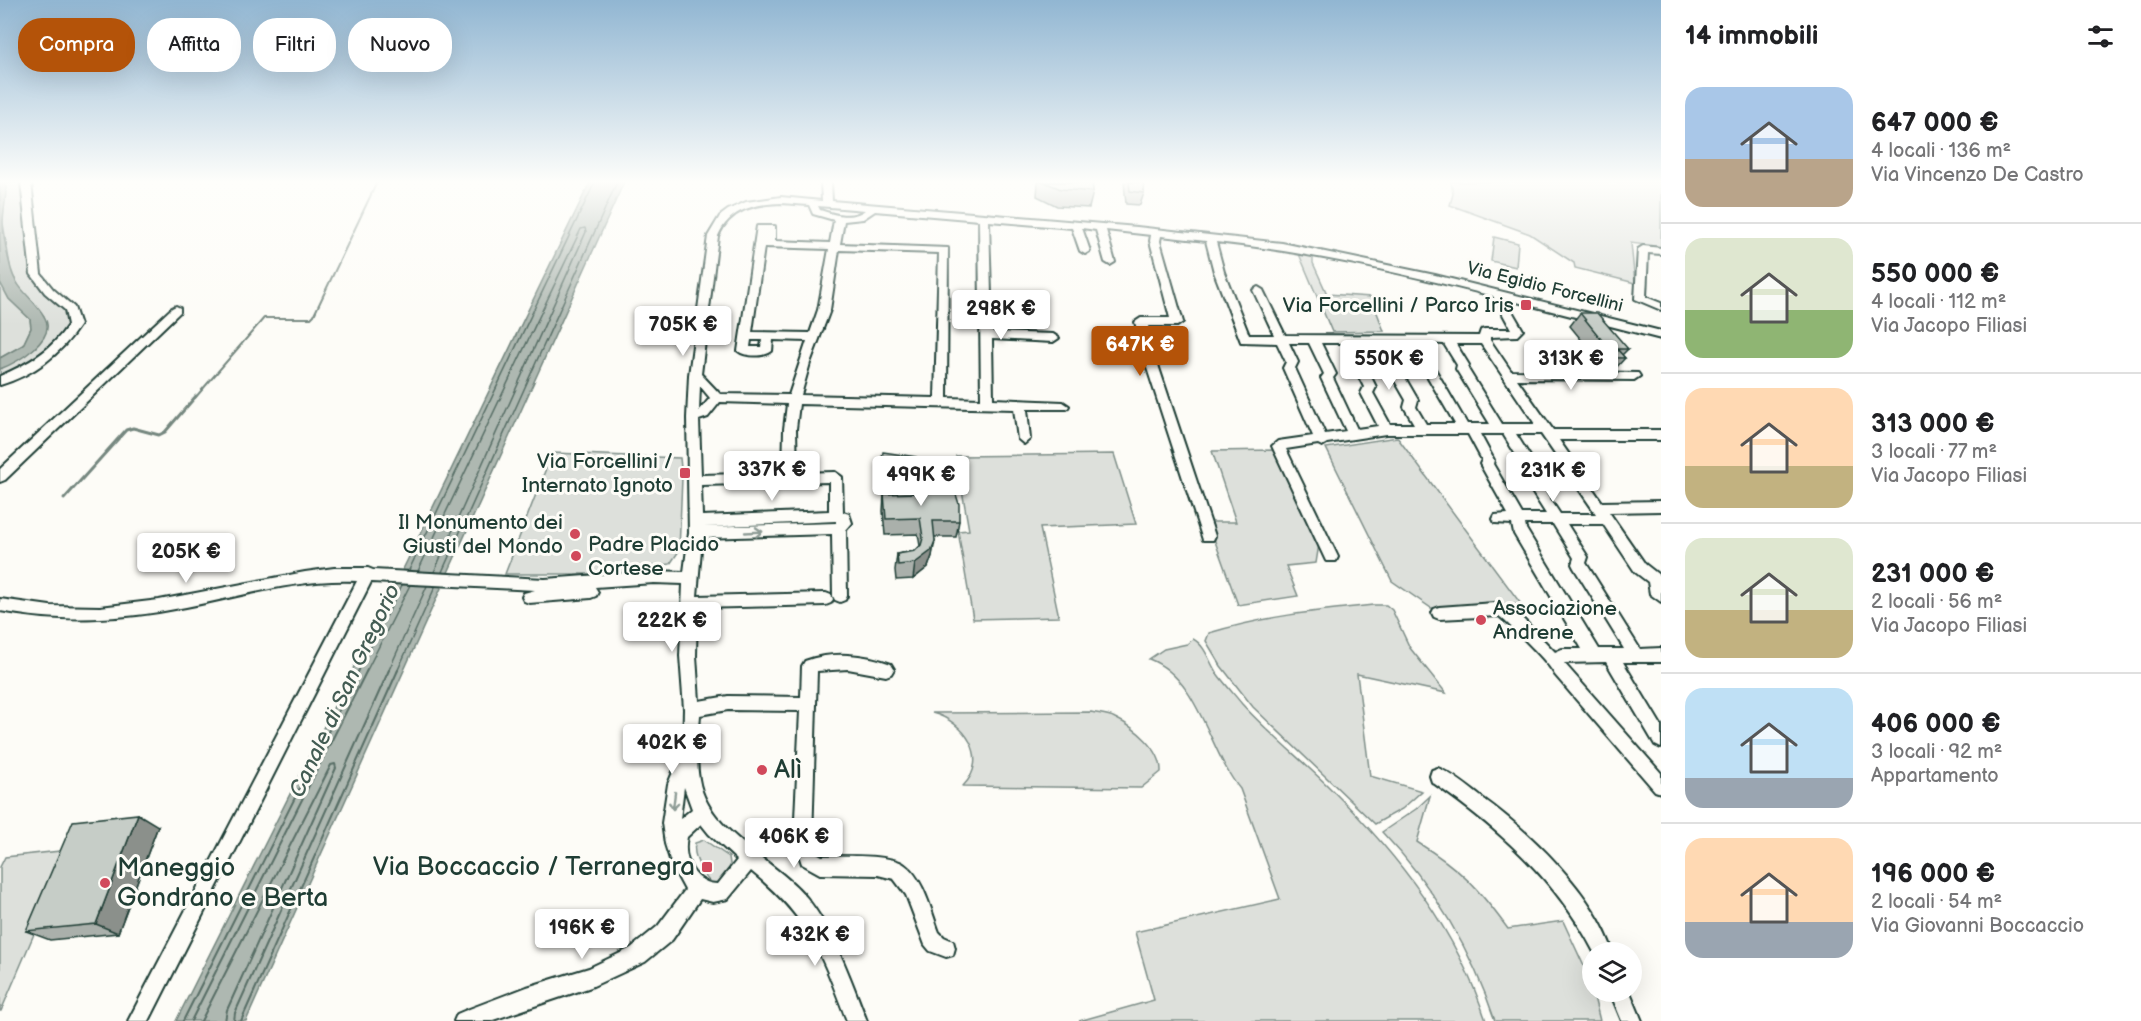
<!DOCTYPE html>
<html lang="it">
<head>
<meta charset="utf-8">
<style>
  body { margin:0; font-family:"Balsamiq Sans",sans-serif; background:#f6f6f6; color:#202124; height:100vh; display:flex; flex-direction:column; font-size:22px; white-space:nowrap }
  * { box-sizing:border-box; margin:0 }
  p { font-size:20px; color:#757577 }
  .icon { flex:none; width:33px; height:33px; fill:none; stroke:currentColor; stroke-width:2; stroke-linecap:round; stroke-linejoin:round }
  .map { position:relative; flex:1; overflow:hidden }
  .side { display:flex; flex-direction:column; background:#fff; width:480px }
  .side>* { flex:none }
  .hud { position:absolute; left:18px; top:18px; width:570px; height:54px; display:flex; gap:12px }
  .buttons { position:absolute; left:1582px; top:942px; display:grid; gap:12px }
  .buttons a { display:grid; place-items:center; width:60px; height:60px; border-radius:50%; background:#fff; box-shadow:0 6px 24px #0002; font-size:30px }
  .price { position:absolute; translate:-50% -51px; padding:0 14px; border-radius:6px; background:#fff; color:#222; font-size:20px; line-height:39px; filter:drop-shadow(0 2px 3px #0008) }
  .price::after { content:''; position:absolute; left:50%; top:36px; width:18px; height:14px; margin-left:-9px; background:inherit; clip-path:polygon(0 0,100% 0,50% 100%) }
  .price.selected { background:#b45309; color:#fff }
  ul { padding:0; list-style:none }
  li { display:flex; align-items:center; gap:18px; height:150px; padding:0 24px }
  li+li { border-top:2px solid #e0e0e0 }
  li span { display:grid; place-items:center; flex:none; width:168px; height:120px; border-radius:18px; color:#555 }
  li>.icon { margin-inline-start:auto }
  span .icon { width:72px; height:72px; fill:#fffc; stroke-width:1 }
  li b { font-size:26px }
  h2 { display:flex; justify-content:space-between; align-items:center; height:72px; padding:0 24px; font-size:26px }
  .chip { padding:0 21px; border-radius:24px; background:#fff; box-shadow:0 6px 24px #0002; font-size:21px; line-height:54px }
  .chip.selected { background:#b45309; color:#fff }
  main { display:flex; flex:1; min-height:0 }
  .map>svg:first-child { display:block }
</style>
</head>
<body>
<main>
<div class="map">
<svg width="1661" height="1021" viewBox="0 0 1661 1021">
  <rect width="100%" height="100%" fill="#fdfcf7"/>
  <filter id="ink" filterUnits="userSpaceOnUse"><feTurbulence type="fractalNoise" baseFrequency=".0167" numOctaves="2"/><feDisplacementMap in="SourceGraphic" scale="12" xChannelSelector="R" yChannelSelector="G"/><feConvolveMatrix kernelMatrix="1 2 1 2 8 2 1 2 1" color-interpolation-filters="sRGB"/></filter>
  <g filter="url(#ink)">
    <!-- green -->
    <g fill="#dde0db" stroke="#7e8e88" stroke-width="1.5">
      <path d="M6,182H22L27,203L34,275L68,309L72,325L61,344L0,380V369L36,347L47,326L44,316L20,288L11,272L3,223Z"/>
      <path d="M1451,182H1661V247L1631,243L1635,283L1575,268L1574,263L1530,234L1450,205L1453,194Z"/>
      <path d="M1494,237L1518,243L1516,267L1491,261Z"/>
      <path d="M1299,254L1313,256V263L1327,294L1371,297L1384,331L1332,332Z"/>
      <path d="M0,282L9,299L30,319L31,328L23,345L0,358Z"/>
      <path d="M1397,437L1521,604L1431,608L1392,581L1326,448Z"/>
      <path d="M1275,450L1319,544L1316,563L1286,566L1298,596L1238,605L1208,522H1236L1212,451Z"/>
      <path d="M552,453L680,458L682,478L679,551L670,564L590,574H505Z"/>
      <path d="M1114,454L1136,524L1040,528L1059,617L973,619L958,531L969,530L956,456Z"/>
      <path d="M1373,605H1386L1392,610L1410,648L1446,693L1357,674L1370,776L1422,791L1402,809L1375,824L1253,707L1221,666L1206,641L1209,633C1266,616 1314,611 1373,605Z"/>
      <path d="M1193,639C1205,645 1209,661 1216,672C1224,683 1233,693 1242,704C1269,734 1302,760 1331,789C1398,855 1457,930 1486,1021H1079L1154,1000L1135,932L1280,899L1240,789C1208,750 1200,679 1149,659L1164,649L1187,644Z"/>
      <path d="M1091,712C1099,714 1108,714 1115,718C1134,727 1162,749 1161,772L1141,788L963,786C991,758 964,721 932,713Z"/>
      <path d="M1430,796L1417,842C1462,870 1478,888 1508,929L1563,921L1589,977L1600,1021H1495C1472,951 1433,885 1382,832L1416,809Z"/>
      <path d="M704,840L729,857L731,871L724,882L712,884C703,876 692,855 695,843Z"/>
      <path d="M70,850L1,1011H0V867L5,857Z"/>
    </g>
    <!-- water -->
    <g fill="#aeb8b1" stroke="#75877f" stroke-width="1.5">
      <path d="M0,182H6C7,195 4,206 3,219C2,235 7,254 11,269C16,290 36,300 45,318C57,340 16,363 0,369V358L23,345L31,328L30,319L9,299L0,282Z"/>
      <path d="M590,182H624L246,1021H176L406,563Z"/>
    </g>
    <g fill="none" stroke-linecap="round" stroke-linejoin="round">
      <!-- shore-far1 -->
      <g stroke="#586e66" stroke-width="1.5">
        <path d="M409,570L595,182"/>
        <path d="M418,571L581,229L585,228L586,232L434,572"/>
        <path d="M442,572L617,182"/>
        <path d="M358,672L402,585"/>
        <path d="M366,672L410,585"/>
        <path d="M388,672L427,586"/>
        <path d="M397,672L435,587"/>
      </g>
      <!-- shore -->
      <g stroke="#586e66" stroke-width="2">
        <path d="M183,1021L359,670"/>
        <path d="M191,1021L367,670"/>
        <path d="M201,1021L331,765L335,764L336,768L227,1010L225,1021"/>
        <path d="M234,1021L235,1013L389,670"/>
        <path d="M241,1021L398,670"/>
      </g>
      <!-- stream-far1 -->
      <path stroke="#75877f" stroke-width="2" d="M195,398L264,318H311L314,315L377,182"/>
      <!-- stream -->
      <path stroke="#75877f" stroke-width="3" d="M64,499L126,430L133,428L159,435L165,432L196,396"/>
      <defs>
        <g id="minor">
          <path d="M21,182H31L41,274L53,289L74,307L80,325C61,354 34,375 0,385V376C28,364 51,351 68,325L65,310L45,293L31,274Z"/>
          <path d="M821,182H831L832,201L1137,227L1282,243L1435,275L1661,331V339L1505,299L1523,330L1517,336L1490,337V340L1511,371L1638,373L1640,376L1634,380L1517,379L1553,430H1661V440H1559L1602,502L1661,501V511L1609,512L1645,564L1659,575L1661,574V602L1650,594L1648,582L1635,572L1603,524H1567L1588,557L1586,563L1640,649L1661,648V662H1623L1661,725V748L1655,745L1606,662L1564,663L1661,773V793L1655,791L1555,675C1548,661 1512,627 1499,616L1439,619L1434,617L1432,613L1434,609L1439,607L1494,603L1507,606L1521,617L1555,652L1562,649H1582L1514,534L1512,524L1495,523L1493,519L1495,515L1508,514L1480,464L1482,460L1468,434H1386L1327,443L1322,446L1318,444L1286,449L1338,557L1336,561H1326L1272,446L1278,441L1313,436L1283,368L1286,362L1277,343L1241,342L1214,272L1206,241L1161,236L1160,241L1183,322L1177,326H1148L1159,368L1215,536L1213,540H1203L1147,368L1135,322L1141,318H1170L1150,241L1151,235L1106,230L1115,262L1110,265L1105,262L1096,230L1082,228L1090,251L1085,254L1080,251L1072,228L989,221L992,332L1053,334L1059,338L1053,342L992,339L993,399L1063,402L1069,406L1067,409H1027L1030,439L1024,444L1018,439L1014,409L799,404L796,429L797,473L835,472L842,477L843,512L849,514L852,523L846,530L847,596L845,600L840,602L835,600L833,596L832,534L702,538L697,596L826,593L831,595L833,599L831,603L826,605L697,608L696,656L699,701L728,696L801,697L802,666L805,661C832,651 864,654 891,664L894,669L891,674L886,676L848,669L817,671L812,840L815,852L822,856C841,856 891,854 905,865C924,879 931,911 939,932L944,937L953,941L955,948L953,955L946,957L930,951L925,945L906,895L894,879L878,875L820,874L802,864L794,840L800,711L728,710L700,715C699,735 695,759 699,779C707,832 776,860 807,898C836,935 850,978 867,1021H847C821,953 810,919 751,871L728,899L713,902L700,899L672,940L645,962L591,987L490,1021H454L457,1014L464,1011L527,987L589,968L631,948L658,926L685,890L672,866L665,844L662,823L668,784L683,748L684,709L680,656L683,584L654,583L595,587L598,592L596,596L591,598L529,603L524,601L522,597L524,593L535,590L371,582L149,1021H128L357,581C299,578 242,596 186,607C121,620 65,623 0,611V599L50,606L100,607L159,600L305,572L334,568H368L373,570L545,579L654,571L684,572L689,533L687,418L689,375L708,236L720,216L728,210L746,202L781,197L822,201ZM781,203L809,205L813,214L834,220L830,243L775,241V226H757L738,351C745,357 765,357 772,351L773,340L807,341L789,395L720,394L701,374L718,236C730,209 754,204 781,203ZM818,206L865,210C852,220 834,215 820,210ZM875,211L979,220L981,399L947,398L948,248L840,244L844,221L863,219ZM1216,242C1310,252 1402,273 1493,296L1511,329H1485L1481,330L1479,336L1285,335L1263,290L1258,287L1253,290L1274,335H1249L1224,272ZM764,247L829,249L818,310L810,333L752,332ZM839,250L939,253L935,398L801,395L810,363L830,310ZM751,340H762L761,347H750ZM1289,343H1309L1324,374L1321,378L1346,431L1325,434L1295,368L1298,362ZM1321,343H1342L1364,387L1361,393L1378,426L1357,429L1333,378L1336,374ZM1354,343H1373L1406,400L1404,407L1414,424H1390L1373,393L1376,387ZM1385,343H1408L1455,424H1426L1416,407L1418,400ZM1420,343L1444,344L1457,365L1456,369L1490,424H1467ZM1456,344H1481L1535,424H1502L1468,369L1469,365ZM700,386L710,398L699,411ZM720,402L787,404L784,429L783,473L701,475L699,420L708,417ZM1480,434H1503L1529,476L1525,481L1546,514H1522L1493,464L1494,460ZM1516,434H1541L1596,514H1560L1539,482L1543,477ZM829,482V511L702,516L701,485ZM836,521V523L703,527ZM1525,524H1553L1574,558L1572,564L1574,568L1624,649H1599L1526,529ZM684,787L692,809L680,819ZM701,824L709,834L737,860L718,884C694,884 682,859 687,837Z"/>
          <path d="M1643,246L1661,248V254L1648,253L1646,297L1661,303V310L1635,299L1638,249Z"/>
          <path d="M176,306L180,308V312L5,480L0,482V469L172,308Z"/>
          <path d="M1438,768C1453,774 1467,786 1480,796C1530,832 1594,893 1613,952H1594C1557,880 1498,828 1432,782L1430,776L1432,770Z"/>
          <path d="M1610,992H1630L1642,1021H1622Z"/>
        </g>
      </defs>
      <!-- minor casing -->
      <use href="#minor" stroke="#1f3d34" stroke-width="4"/>
      <!-- minor -->
      <use href="#minor" fill="#fdfcf7" fill-rule="evenodd"/>
    </g>
    <!-- wall -->
    <g fill="#aab0ab" stroke="#1f3d34" stroke-width="1.5">
      <path d="M1038,182H1092L1093,192L1089,208L1057,206L1037,196Z"/>
      <path d="M1124,182H1143L1144,193L1140,205L1126,204Z"/>
      <path d="M1580,313L1628,349L1622,355L1625,358L1614,370L1556,369L1549,361L1560,348H1588L1570,326Z"/>
      <path d="M882,457L916,461L928,489L959,521L956,537H934L932,556L928,567L913,579L896,580L895,570L897,554L915,551L920,546L918,534L885,535L883,511L884,494L912,493L910,487L900,479H886V475L881,473Z"/>
      <path d="M158,826L118,933L50,940L26,931Z"/>
    </g>
    <!-- shaded-wall -->
    <g fill="#8b908b" stroke="#1f3d34" stroke-width="1.5">
      <path d="M935,541L932,556L928,567L913,579L915,563Z"/>
      <path d="M138,814L158,826L118,933L96,924Z"/>
    </g>
    <!-- building -->
    <g fill="#c6cdc7" stroke="#1f3d34" stroke-width="1.5">
      <path d="M1044,182H1092L1093,192L1061,189Z"/>
      <path d="M1129,182H1143L1144,193L1130,191Z"/>
      <path d="M1580,313H1597L1628,349H1617L1625,358L1566,357L1560,348L1609,349Z"/>
      <path d="M883,452L916,457V461L926,472L928,489L954,488L959,504V521H933L935,541L931,551L915,563L898,565L897,554L915,551L921,545L923,538L920,518L886,519L884,494L917,493L912,470L901,463L887,462V458L882,457Z"/>
      <path d="M138,814L96,924L26,931L73,821Z"/>
    </g>
    <!-- one-way arrows -->
    <defs><path id="oneway-shaft" d="M-6 0H5M1.5-3L5.5 0L1.5 3" fill="none" stroke-width="1.6" stroke-linecap="round" stroke-linejoin="round" transform="scale(1.5)"/></defs>
    <g stroke="#8e9c96">
      <use href="#oneway-shaft" transform="translate(754 532) rotate(-3)"/>
      <use href="#oneway-shaft" transform="translate(674 801) rotate(97)"/>
    </g>
  </g>
  <!-- sky -->
  <linearGradient id="sky" x2="0" y2="1"><stop stop-color="#91b6d2"/><stop offset="0.56" stop-color="#fefefb"/><stop offset="1" stop-color="#fefefb" stop-opacity="0"/></linearGradient>
  <rect width="1661" height="325" fill="url(#sky)"/>
  <!-- markers -->
  <g fill="#d1495b" stroke="#fdfcf7" stroke-width="2">
    <rect x="1520" y="299" width="12" height="12" rx="3"/>
    <rect x="679" y="467" width="12" height="12" rx="3"/>
    <circle cx="575" cy="534" r="6"/>
    <circle cx="576" cy="556" r="6"/>
    <circle cx="1481" cy="620" r="6"/>
    <circle cx="762" cy="770" r="6"/>
    <rect x="701" y="861" width="12" height="12" rx="3"/>
    <circle cx="105" cy="883" r="6"/>
  </g>
  <g text-anchor="middle" dominant-baseline="central" stroke-width="6" stroke-linejoin="round" paint-order="stroke">
    <!-- far-street labels -->
    <g font-size="18" fill="#1f3d34" stroke="#fdfcf7">
      <text transform="translate(1545 287) rotate(14)">Via Egidio Forcellini</text>
    </g>
    <!-- poi labels -->
    <g font-size="21" fill="#1f3d34" stroke="#fdfcf7" text-anchor="end">
      <text x="1514" y="305">Via Forcellini / Parco Iris</text>
      <text x="673" y="461">Via Forcellini /<tspan x="673" dy="24">Internato Ignoto</tspan></text>
      <text x="563" y="522">Il Monumento dei<tspan x="563" dy="24">Giusti del Mondo</tspan></text>
      <text x="588" y="544" text-anchor="start">Padre Placido<tspan x="588" dy="24">Cortese</tspan></text>
      <text x="1493" y="608" text-anchor="start">Associazione<tspan x="1493" dy="24">Andrene</tspan></text>
    </g>
    <!-- water labels -->
    <g font-size="22" font-style="italic" fill="#435c53" stroke="#fdfcf7">
      <text transform="translate(345 691) rotate(-65)">Canale di San Gregorio</text>
    </g>
    <!-- near-poi labels -->
    <g font-size="26" fill="#1f3d34" stroke="#fdfcf7" text-anchor="start">
      <text x="774" y="770">Alì</text>
      <text x="695" y="867" text-anchor="end">Via Boccaccio / Terranegra</text>
      <text x="117" y="868">Maneggio<tspan x="117" dy="30">Gondrano e Berta</tspan></text>
    </g>
  </g>
</svg>
<div class="buttons">
<a><svg class="icon" aria-label="layers" viewBox="0 0 24 24"><path d="M12 4l9 5-9 5-9-5zM3 14l9 5 9-5"/></svg></a>
</div>
<b class="price" style="left:1001px;top:341px">298K €</b>
<b class="price" style="left:683px;top:357px">705K €</b>
<b class="price selected" style="left:1140px;top:377px">647K €</b>
<b class="price" style="left:1389px;top:391px">550K €</b>
<b class="price" style="left:1571px;top:391px">313K €</b>
<b class="price" style="left:772px;top:502px">337K €</b>
<b class="price" style="left:1553px;top:503px">231K €</b>
<b class="price" style="left:921px;top:507px">499K €</b>
<b class="price" style="left:186px;top:584px">205K €</b>
<b class="price" style="left:672px;top:653px">222K €</b>
<b class="price" style="left:672px;top:775px">402K €</b>
<b class="price" style="left:794px;top:869px">406K €</b>
<b class="price" style="left:582px;top:960px">196K €</b>
<b class="price" style="left:815px;top:967px">432K €</b>
<div class="hud">
<a class="chip selected">Compra</a>
<a class="chip">Affitta</a>
<a class="chip">Filtri</a>
<a class="chip">Nuovo</a>
</div>
</div>
<section class="side">
<h2>14 immobili<svg class="icon" aria-label="filters" viewBox="0 0 24 24"><path d="M4 7h16M4 17h16"/><circle cx="9" cy="7" r="2"/><circle cx="15" cy="17" r="2"/></svg></h2>
<ul>
<li><span style="background:linear-gradient(#a9c7e8 60%,#b9a48a 0)"><svg class="icon" aria-label="home" viewBox="0 0 24 24"><path d="M3 11l9-7 9 7M6 9v11h12V9"/></svg></span><div><b>647 000 €</b><p>4 locali · 136 m²</p><p>Via Vincenzo De Castro</p></div></li>
<li><span style="background:linear-gradient(#dfe7d0 60%,#8fb573 0)"><svg class="icon" aria-label="home" viewBox="0 0 24 24"><path d="M3 11l9-7 9 7M6 9v11h12V9"/></svg></span><div><b>550 000 €</b><p>4 locali · 112 m²</p><p>Via Jacopo Filiasi</p></div></li>
<li><span style="background:linear-gradient(#ffd9b3 65%,#c2b280 0)"><svg class="icon" aria-label="home" viewBox="0 0 24 24"><path d="M3 11l9-7 9 7M6 9v11h12V9"/></svg></span><div><b>313 000 €</b><p>3 locali · 77 m²</p><p>Via Jacopo Filiasi</p></div></li>
<li><span style="background:linear-gradient(#dfe7d0 60%,#c2b280 0)"><svg class="icon" aria-label="home" viewBox="0 0 24 24"><path d="M3 11l9-7 9 7M6 9v11h12V9"/></svg></span><div><b>231 000 €</b><p>2 locali · 56 m²</p><p>Via Jacopo Filiasi</p></div></li>
<li><span style="background:linear-gradient(#bfe0f5 75%,#9aa5b1 0)"><svg class="icon" aria-label="home" viewBox="0 0 24 24"><path d="M3 11l9-7 9 7M6 9v11h12V9"/></svg></span><div><b>406 000 €</b><p>3 locali · 92 m²</p><p>Appartamento</p></div></li>
<li><span style="background:linear-gradient(#ffd9b3 70%,#9aa5b1 0)"><svg class="icon" aria-label="home" viewBox="0 0 24 24"><path d="M3 11l9-7 9 7M6 9v11h12V9"/></svg></span><div><b>196 000 €</b><p>2 locali · 54 m²</p><p>Via Giovanni Boccaccio</p></div></li>
</ul>
</section>
</main>
</body>
</html>
